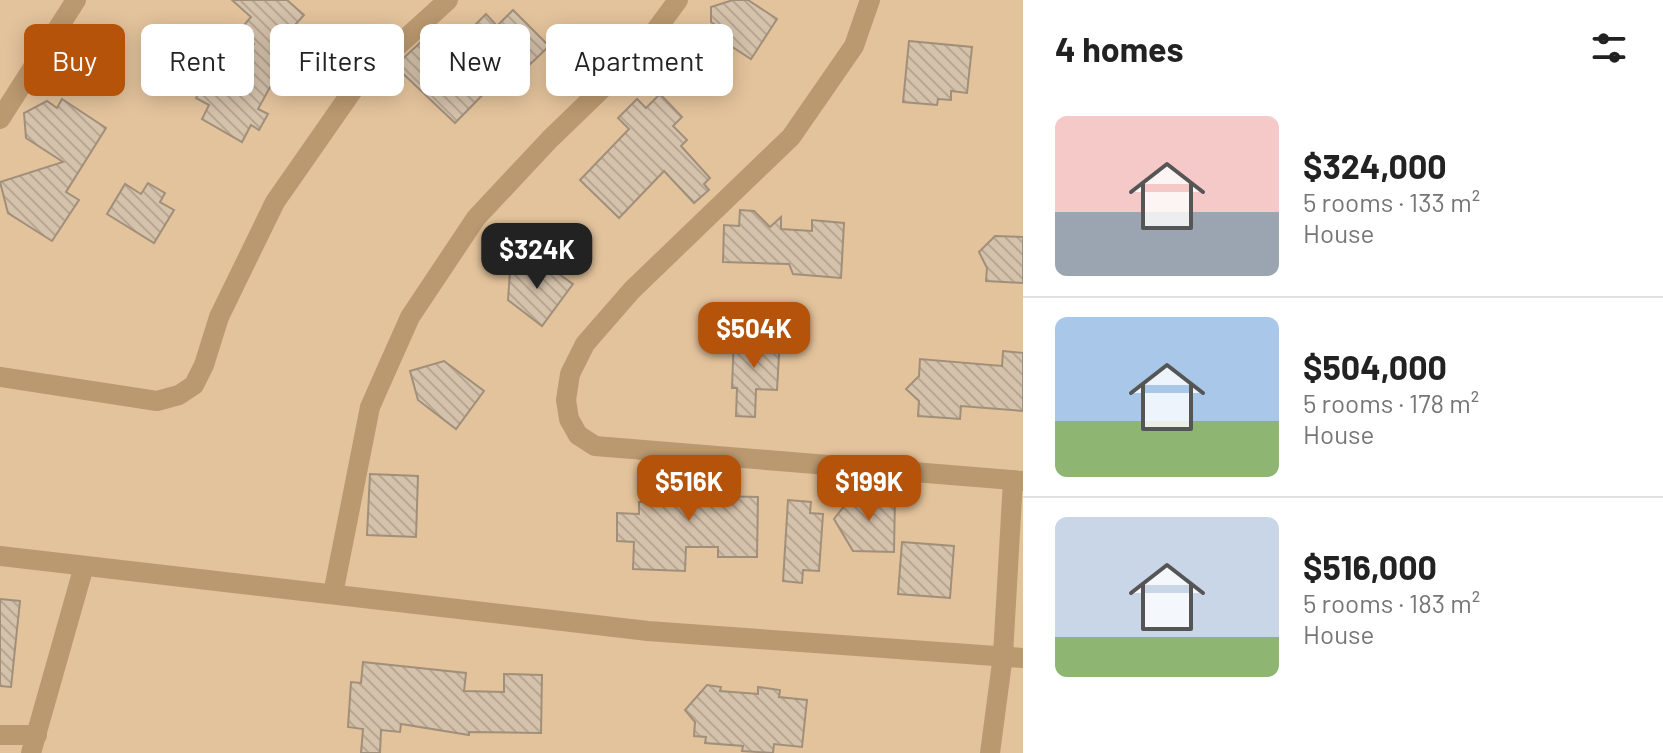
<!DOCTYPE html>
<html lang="en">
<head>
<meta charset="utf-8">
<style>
  body { margin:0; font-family:Barlow,sans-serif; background:#f6f6f6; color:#222; height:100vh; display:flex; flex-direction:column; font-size:30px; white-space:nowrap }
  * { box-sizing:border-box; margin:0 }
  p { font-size:26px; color:#767676 }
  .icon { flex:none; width:44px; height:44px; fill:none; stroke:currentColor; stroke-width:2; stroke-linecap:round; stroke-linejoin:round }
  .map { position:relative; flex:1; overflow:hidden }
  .sheet { display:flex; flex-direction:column; background:#fff; width:640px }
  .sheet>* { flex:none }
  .banner { position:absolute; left:24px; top:24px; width:760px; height:72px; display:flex; gap:16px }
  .price { position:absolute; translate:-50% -68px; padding:0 18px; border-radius:16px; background:#b45309; color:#fff; font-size:26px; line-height:52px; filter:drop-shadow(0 2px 4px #0008) }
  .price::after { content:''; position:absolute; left:50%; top:48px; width:24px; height:18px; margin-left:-12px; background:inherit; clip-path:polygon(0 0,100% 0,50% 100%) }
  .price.on { background:#222; color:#fff }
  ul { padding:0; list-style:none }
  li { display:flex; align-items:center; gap:24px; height:200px; padding:0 32px }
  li+li { border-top:2px solid #e0e0e0 }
  li span { display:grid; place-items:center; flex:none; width:224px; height:160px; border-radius:12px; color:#555 }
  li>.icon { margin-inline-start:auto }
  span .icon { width:96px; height:96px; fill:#fffc; stroke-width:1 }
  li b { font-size:34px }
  h2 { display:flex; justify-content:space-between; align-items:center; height:96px; padding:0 32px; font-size:34px }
  .pill { padding:0 28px; border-radius:12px; background:#fff; box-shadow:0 4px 20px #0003; font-size:28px; line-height:72px }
  .pill.on { background:#b45309; color:#fff }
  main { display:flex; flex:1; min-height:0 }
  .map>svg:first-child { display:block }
</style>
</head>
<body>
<main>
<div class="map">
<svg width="1023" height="753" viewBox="0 0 1023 753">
  <defs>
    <pattern id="building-back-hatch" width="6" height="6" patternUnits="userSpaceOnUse" patternTransform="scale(2)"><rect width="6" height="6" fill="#d5c2ab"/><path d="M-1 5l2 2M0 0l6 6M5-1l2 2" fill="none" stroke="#b7a692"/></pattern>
  </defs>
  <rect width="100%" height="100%" fill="#fef5ec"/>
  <!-- green -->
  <rect fill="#e3c39c" x="0" y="0" width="1023" height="753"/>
  <!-- building -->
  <g fill="url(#building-back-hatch)" stroke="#a28f7a" stroke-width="2">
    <path d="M232,0H287L304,15L276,46L301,64L285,87L274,80L258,109L268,114L259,130L251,125L242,142L202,119L209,105L196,98L205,82L213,86L224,67L234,73L254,44L239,31L251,17Z"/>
    <path d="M733,0H748L777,19L751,59L720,39L725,32L711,22V7Z"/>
    <path d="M513,10L549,46L514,80L505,72L455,123L395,66L422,41L449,37L456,44L486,14L497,26Z"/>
    <path d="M909,41L972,47L967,93L951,91V100L938,99L937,105L903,102Z"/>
    <path d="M660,94L682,117L673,126L687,140L681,146L710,178L704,184L709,190L694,203L664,171L619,218L580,180L629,129L618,118L637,99L646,108Z"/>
    <path d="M62,99L106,128L66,192L79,200L52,241L8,213L0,182L63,162L26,138L24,113L47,101L57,108Z"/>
    <path d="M148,183L165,193L160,202L174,210L154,243L107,214L125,184L141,194Z"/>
    <path d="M740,210L754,211L770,227L781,217V229L812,231V220L844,223L841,278L793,274L789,264L723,262L724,225L739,226Z"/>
    <path d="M995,236L1023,237V283L986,281L987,268L979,252Z"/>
    <path d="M542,262L573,284L542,326L508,300L510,272Z"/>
    <path d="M734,336L780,338L777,390L756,389L755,417L736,416L737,388H732Z"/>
    <path d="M1003,351L1023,353V411L961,406L960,419L918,416L919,401L906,389L919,376L920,359L1002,366Z"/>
    <path d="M444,361L484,391L456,429L418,400L410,371Z"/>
    <path d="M655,472L692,474V479L717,481V496L758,497L757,557H718V547H686L685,571L633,569L634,542L617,541V513L639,514V502H654Z"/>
    <path d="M370,474L418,476L416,537L367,535Z"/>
    <path d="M852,496L895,497L894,552L853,551L834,519Z"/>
    <path d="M788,500L811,502L810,513L823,514L819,571L803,570L802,583L783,581Z"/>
    <path d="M902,542L954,546L950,598L898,594Z"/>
    <path d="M0,599L20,601L11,687L0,686Z"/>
    <path d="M363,662L466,673L464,691L504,692V674L542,675L541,733L469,732V735L401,724L400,732L381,730L380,753H361L363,729L348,727L351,682L361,683Z"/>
    <path d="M707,685L721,687L720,691L758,694V687L780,690L779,697L807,700L802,747L774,744L773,753L742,751L743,746L705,743L706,737L694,736L695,722L685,710Z"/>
  </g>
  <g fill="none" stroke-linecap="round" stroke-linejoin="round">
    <!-- minor -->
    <g stroke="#bb9970" stroke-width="20">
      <path d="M870,0L854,46L791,137L632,290L585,344L570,374L566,400L569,419L578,435L595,446L1023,481"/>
      <path d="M0,119L76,0"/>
      <path d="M0,377L157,401L179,395L194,385L204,365L219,317L275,202L360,80L448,0"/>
      <path d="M0,556L648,631L1023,658"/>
      <path d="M333,594L370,407L410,317L476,218L550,139L639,53L678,0"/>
      <path d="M0,735H37"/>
      <path d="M31,753L84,566"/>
      <path d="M990,753L1003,655L1013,480"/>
    </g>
  </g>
</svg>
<b class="price on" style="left:537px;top:291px">$324K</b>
<b class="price" style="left:754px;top:370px">$504K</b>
<b class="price" style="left:689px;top:523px">$516K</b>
<b class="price" style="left:869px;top:523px">$199K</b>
<div class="banner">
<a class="pill on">Buy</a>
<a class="pill">Rent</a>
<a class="pill">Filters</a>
<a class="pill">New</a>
<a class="pill">Apartment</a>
</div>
</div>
<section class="sheet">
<h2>4 homes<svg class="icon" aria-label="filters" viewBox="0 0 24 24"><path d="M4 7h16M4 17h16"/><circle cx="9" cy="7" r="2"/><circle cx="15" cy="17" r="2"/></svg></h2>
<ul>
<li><span style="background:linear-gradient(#f6c9c9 60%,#9aa5b1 0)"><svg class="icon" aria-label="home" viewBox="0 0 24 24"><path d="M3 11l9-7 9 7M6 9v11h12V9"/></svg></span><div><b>$324,000</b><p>5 rooms · 133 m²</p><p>House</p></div></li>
<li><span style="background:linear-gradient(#a9c7e8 65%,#8fb573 0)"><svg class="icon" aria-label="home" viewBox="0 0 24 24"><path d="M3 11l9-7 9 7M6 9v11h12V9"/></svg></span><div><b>$504,000</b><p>5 rooms · 178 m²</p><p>House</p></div></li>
<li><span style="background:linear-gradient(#c9d6e8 75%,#8fb573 0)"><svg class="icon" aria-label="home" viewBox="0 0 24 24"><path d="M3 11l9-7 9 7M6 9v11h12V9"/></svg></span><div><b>$516,000</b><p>5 rooms · 183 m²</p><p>House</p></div></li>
</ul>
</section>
</main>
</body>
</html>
